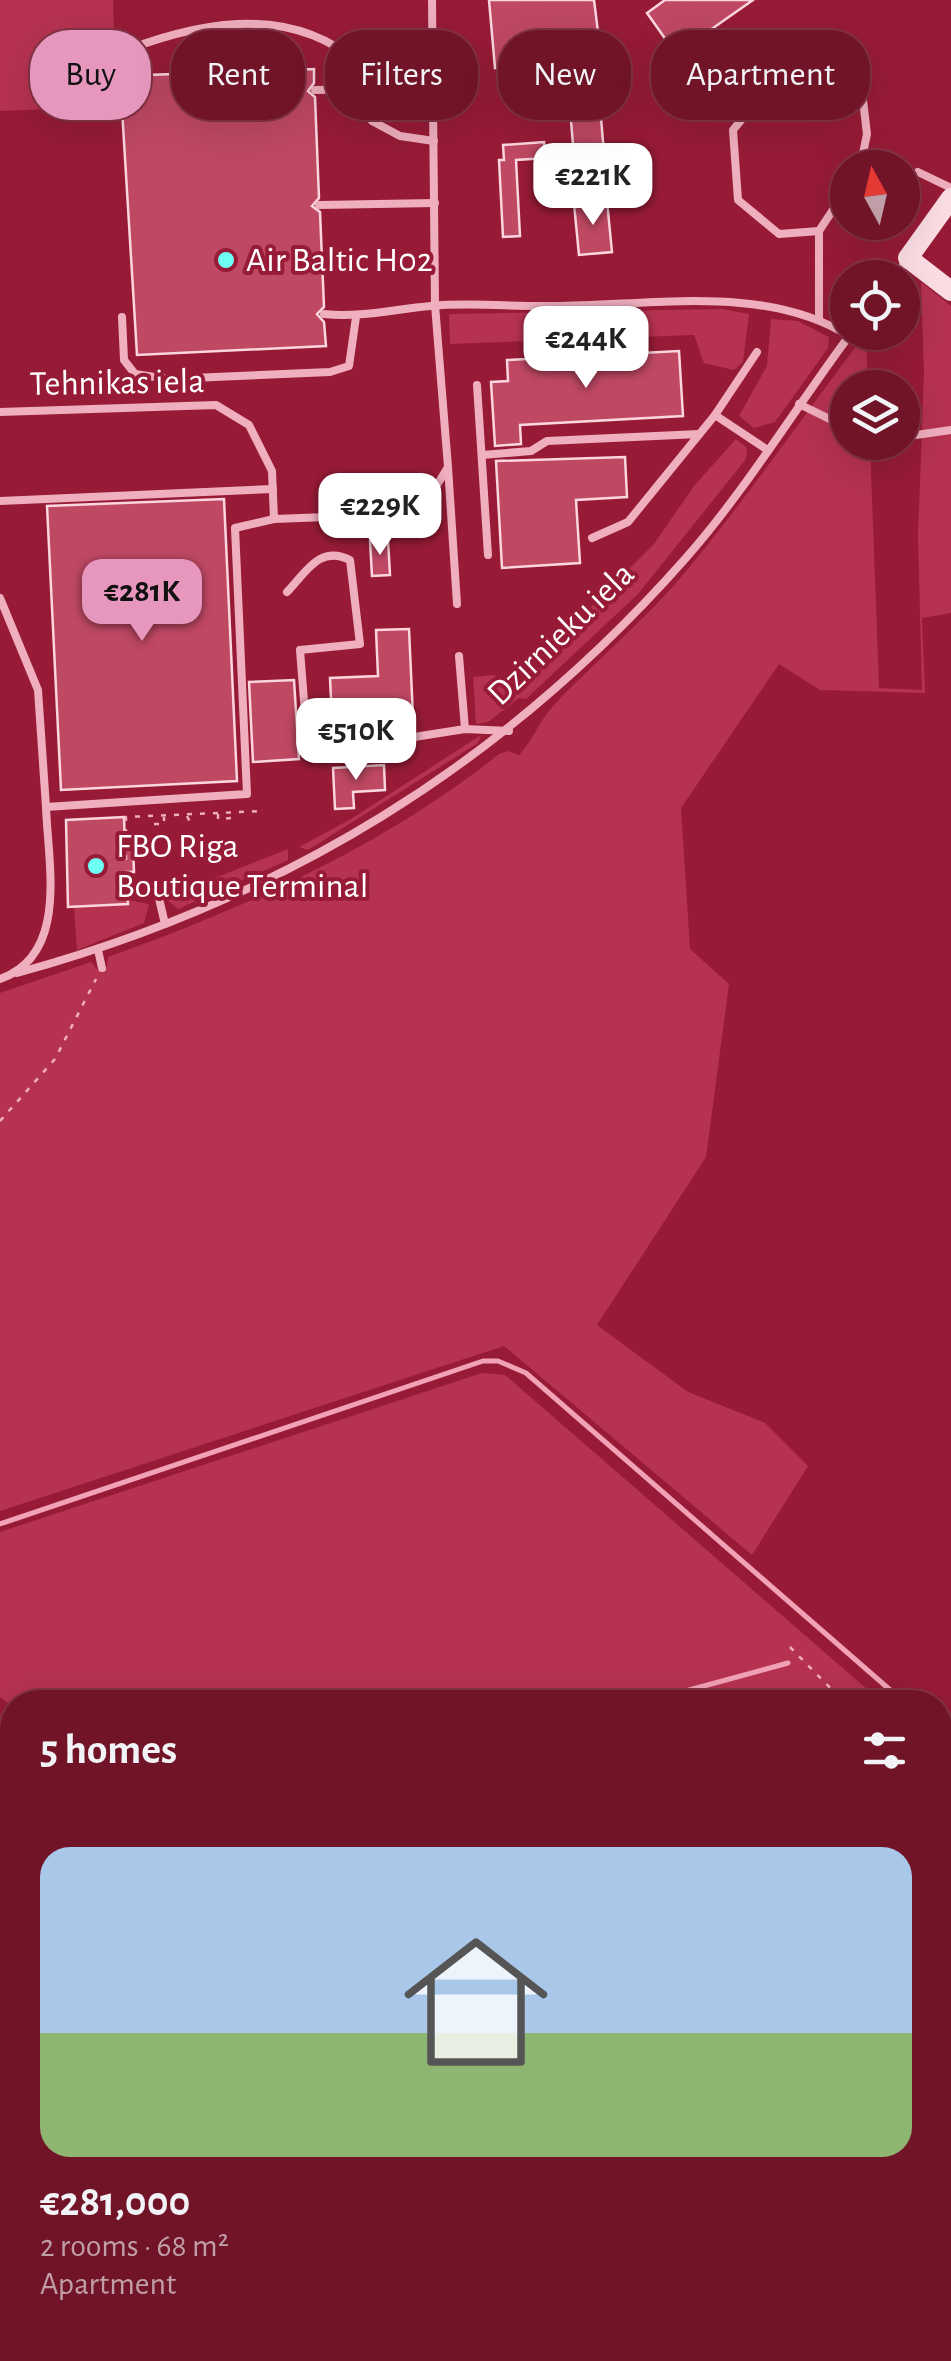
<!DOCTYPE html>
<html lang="en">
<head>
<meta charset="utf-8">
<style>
  body { margin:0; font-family:"Alegreya Sans",sans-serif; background:#792134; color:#f1f3f6; height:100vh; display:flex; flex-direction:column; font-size:38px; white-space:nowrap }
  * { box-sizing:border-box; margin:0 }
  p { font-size:32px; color:#c09ea8 }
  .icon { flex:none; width:55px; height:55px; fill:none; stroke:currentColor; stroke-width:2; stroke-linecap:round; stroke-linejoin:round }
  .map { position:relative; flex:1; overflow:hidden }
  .details { position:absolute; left:0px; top:1690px; width:952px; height:672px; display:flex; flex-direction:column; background:#711428; border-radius:40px 40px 0 0; box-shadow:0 10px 40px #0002,0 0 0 2px #833345 }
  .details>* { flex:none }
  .banner { position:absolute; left:30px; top:30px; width:892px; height:90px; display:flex; gap:20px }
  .needle { width:65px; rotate:352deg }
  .buttons { position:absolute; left:830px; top:150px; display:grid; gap:20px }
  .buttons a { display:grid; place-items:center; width:90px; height:90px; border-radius:50%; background:#711428; box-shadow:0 10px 40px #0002,0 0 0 2px #833345; font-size:50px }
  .price { position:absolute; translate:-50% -85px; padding:0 22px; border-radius:20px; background:#fff; color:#222; font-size:32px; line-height:65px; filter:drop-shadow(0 2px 5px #0008) }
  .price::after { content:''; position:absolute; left:50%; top:60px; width:30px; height:22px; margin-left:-15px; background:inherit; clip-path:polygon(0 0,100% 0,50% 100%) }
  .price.selected { background:#e797bd; color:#111 }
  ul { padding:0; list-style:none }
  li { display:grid; align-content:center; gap:20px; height:530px; padding:0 40px }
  li span { display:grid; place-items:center; height:310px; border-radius:30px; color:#555 }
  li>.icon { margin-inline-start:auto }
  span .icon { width:180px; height:180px; fill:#fffc; stroke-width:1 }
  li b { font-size:42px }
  h2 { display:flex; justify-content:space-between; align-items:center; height:120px; padding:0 40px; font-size:42px }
  .tag { padding:0 35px; border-radius:40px; background:#711428; box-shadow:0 10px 40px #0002,0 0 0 2px #833345; font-size:35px; line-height:90px }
  .tag.selected { background:#e797bd; color:#111 }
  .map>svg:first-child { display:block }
</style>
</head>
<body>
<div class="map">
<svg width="951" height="2361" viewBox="0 0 951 2361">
  <rect width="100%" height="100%" fill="#971b36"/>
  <!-- green -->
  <g fill="#b63251">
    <path d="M0,0H113L116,106L0,111Z"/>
    <path d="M921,282L951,306V613L922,618L925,693L820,690L779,664L681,808L690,949L729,984L706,1157L597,1325L688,1392L765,1423L808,1466L752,1555L504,1346L0,1511V993L91,962L98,970L107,967L108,957C247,907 382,847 499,754L508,751L519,755C534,739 539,721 553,706C597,659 646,620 687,570C750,494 806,412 866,333L868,387L848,388V442L870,443L879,688L922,690L918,535L924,374Z"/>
    <path d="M722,309L749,314L743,362L734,370L704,363L694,335L450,344L449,314Z"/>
    <path d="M771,319L798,321L829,337L828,348L775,422L754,428L739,416L767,366Z"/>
    <path d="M736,439L747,448L746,459L638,594L526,699L519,698L488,722L476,724L473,677L495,675L512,694L557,653L555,643L654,544L694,486Z"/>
    <path d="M481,735L478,743L308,850L299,847L351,819Z"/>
    <path d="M288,849V860L178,909L167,900V897Z"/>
    <path d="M128,900L149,904L144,923L77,950L74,907Z"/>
    <path d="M482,1373L505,1375L882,1702H12V1736L5,1725L11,1705L0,1697V1532Z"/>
    <path d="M940,1751L951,1761V2361H0V2039L12,2034V2350H940Z"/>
    <path d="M0,1885L8,1887L12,1903V1981L0,1989Z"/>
  </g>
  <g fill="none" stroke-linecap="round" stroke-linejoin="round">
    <!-- stream -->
    <g stroke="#f2a2b6" stroke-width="5">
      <path d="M0,1524L483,1361H498L526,1373L904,1702"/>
      <path d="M645,1702L788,1663"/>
      <path d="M940,1734L951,1744"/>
      <path d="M707,2350L710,2361"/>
    </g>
  </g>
  <!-- building -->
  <g fill="#bf4863" stroke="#fbd6df" stroke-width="2.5">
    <path d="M489,0H594L598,32L538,43L539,52L512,56V65L495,68Z"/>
    <path d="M665,0H753L676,54L647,13Z"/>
    <path d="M314,69V83L308,91L315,97L319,198L312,206L320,212L324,307L317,314L324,322L326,346L137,355L120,76Z"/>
    <path d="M601,118L605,165L575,168L571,121Z"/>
    <path d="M544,142L546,158L516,160L520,236L503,237L499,160H504L503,145Z"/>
    <path d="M607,201L612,252L579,255L574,204Z"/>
    <path d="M679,351L683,416L520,425L521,444L495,446L491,382L508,381L507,360Z"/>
    <path d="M625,457L627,497L576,500L580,563L502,568L496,461Z"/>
    <path d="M224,499L237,781L61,790L47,506Z"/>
    <path d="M388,540L390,575L372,576L370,541Z"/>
    <path d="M409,629L413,717L332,720L330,678L378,676L376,630Z"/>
    <path d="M294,680L299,759L253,762L249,682Z"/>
    <path d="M384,765L385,790L353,792L354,808L335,809L333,768Z"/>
    <path d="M124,817L125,847H133L134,872H126L128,904L68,907L66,820Z"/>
  </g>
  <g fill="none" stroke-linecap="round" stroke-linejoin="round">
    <!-- path -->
    <g stroke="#f0afbe" stroke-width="2.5" stroke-dasharray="5 8" stroke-linecap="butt">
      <path d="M218,814V819L231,818"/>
      <path d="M187,816L190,822"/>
      <path d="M154,824H164V817"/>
      <path d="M126,860V817L263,811"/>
      <path d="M0,1121L55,1059L96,979"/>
      <path d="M790,1647L844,1702"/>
      <path d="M940,1837L951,1857"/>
      <path d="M940,1933L951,1931"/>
      <path d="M0,2030L12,2025"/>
      <path d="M0,2219L12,2213"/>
      <path d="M154,2361L158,2350"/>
      <path d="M305,2361L388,2356L453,2361"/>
    </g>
    <!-- lane -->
    <g stroke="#f0afbe" stroke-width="8">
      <path d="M315,90L362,89"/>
      <path d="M108,106L106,58C191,23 287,0 361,65L362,89L372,121L400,136L434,141"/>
      <path d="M918,172L951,188"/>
      <path d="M848,187L819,231L779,234L738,200L733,130L803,45L862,92L867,134L860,168"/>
      <path d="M319,205L435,203"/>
      <path d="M894,278L906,261"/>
      <path d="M324,314C361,318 394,309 431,306C471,302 514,307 554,306C650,306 764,283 849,336"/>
      <path d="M122,317L124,360L135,374L168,379L330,372L349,366L356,317"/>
      <path d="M819,320V231"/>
      <path d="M757,352L715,415L766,449"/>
      <path d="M477,385L488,555"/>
      <path d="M799,404L848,428"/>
      <path d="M0,412L216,405L249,425L272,471L274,519L380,515L431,495L448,467L435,305L432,0"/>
      <path d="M902,437L951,430"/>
      <path d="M482,455L531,451L547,441L699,434"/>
      <path d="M448,467L457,604"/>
      <path d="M0,501L273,489"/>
      <path d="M592,538L628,522L715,415"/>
      <path d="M287,592C307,571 320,545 350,560L360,644L300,650L307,739L319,752L465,729L509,731"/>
      <path d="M0,598L38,690L46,807"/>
      <path d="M459,656L465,729"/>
      <path d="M157,890L165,924"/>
      <path d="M98,950L102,968"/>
      <path d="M17,973C283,900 502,766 685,559C746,490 796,407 852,332"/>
      <path d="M0,979C69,955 48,864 46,807L247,794L235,528L274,519"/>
    </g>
    <!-- secondary -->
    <path stroke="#fbdde3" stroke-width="20" d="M951,198L908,258L951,291"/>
  </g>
  <!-- markers -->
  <g fill="#6efff4" stroke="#971b36" stroke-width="4">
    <circle cx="226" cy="260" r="10"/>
    <circle cx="96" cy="866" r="10"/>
  </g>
  <g text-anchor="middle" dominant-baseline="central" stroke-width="8" stroke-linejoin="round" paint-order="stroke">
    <!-- poi labels -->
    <g font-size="35" fill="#fff" stroke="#971b36" text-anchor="start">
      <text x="246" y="260">Air Baltic H02</text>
      <text x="116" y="846">FBO Riga<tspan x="116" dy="40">Boutique Terminal</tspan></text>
    </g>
    <!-- street labels -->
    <g font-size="35" fill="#fff" stroke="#971b36">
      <text transform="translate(117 383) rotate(-1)">Tehnikas iela</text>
      <text transform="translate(561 634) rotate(-44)">Dzirnieku iela</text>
    </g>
  </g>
</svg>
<div class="buttons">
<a><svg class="needle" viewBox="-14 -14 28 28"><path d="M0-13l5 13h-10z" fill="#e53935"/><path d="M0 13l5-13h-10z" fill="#c09ea8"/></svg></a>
<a><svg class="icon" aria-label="locate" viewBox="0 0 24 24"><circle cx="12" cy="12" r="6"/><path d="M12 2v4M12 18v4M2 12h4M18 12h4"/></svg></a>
<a><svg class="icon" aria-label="layers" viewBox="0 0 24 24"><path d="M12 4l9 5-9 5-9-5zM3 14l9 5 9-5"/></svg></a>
</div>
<b class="price" style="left:593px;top:228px">€221K</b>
<b class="price" style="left:586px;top:391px">€244K</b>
<b class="price" style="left:380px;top:558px">€229K</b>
<b class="price selected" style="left:142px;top:644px">€281K</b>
<b class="price" style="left:356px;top:783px">€510K</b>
<div class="banner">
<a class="tag selected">Buy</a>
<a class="tag">Rent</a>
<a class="tag">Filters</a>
<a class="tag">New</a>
<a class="tag">Apartment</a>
</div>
<section class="details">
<h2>5 homes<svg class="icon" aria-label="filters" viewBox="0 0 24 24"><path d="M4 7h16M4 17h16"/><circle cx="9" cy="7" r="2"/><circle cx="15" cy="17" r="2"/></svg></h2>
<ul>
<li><span style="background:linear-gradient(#a9c7e8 60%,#8fb573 0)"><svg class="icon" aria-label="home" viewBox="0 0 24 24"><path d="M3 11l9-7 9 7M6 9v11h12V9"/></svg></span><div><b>€281,000</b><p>2 rooms · 68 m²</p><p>Apartment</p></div></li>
</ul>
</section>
</div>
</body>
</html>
